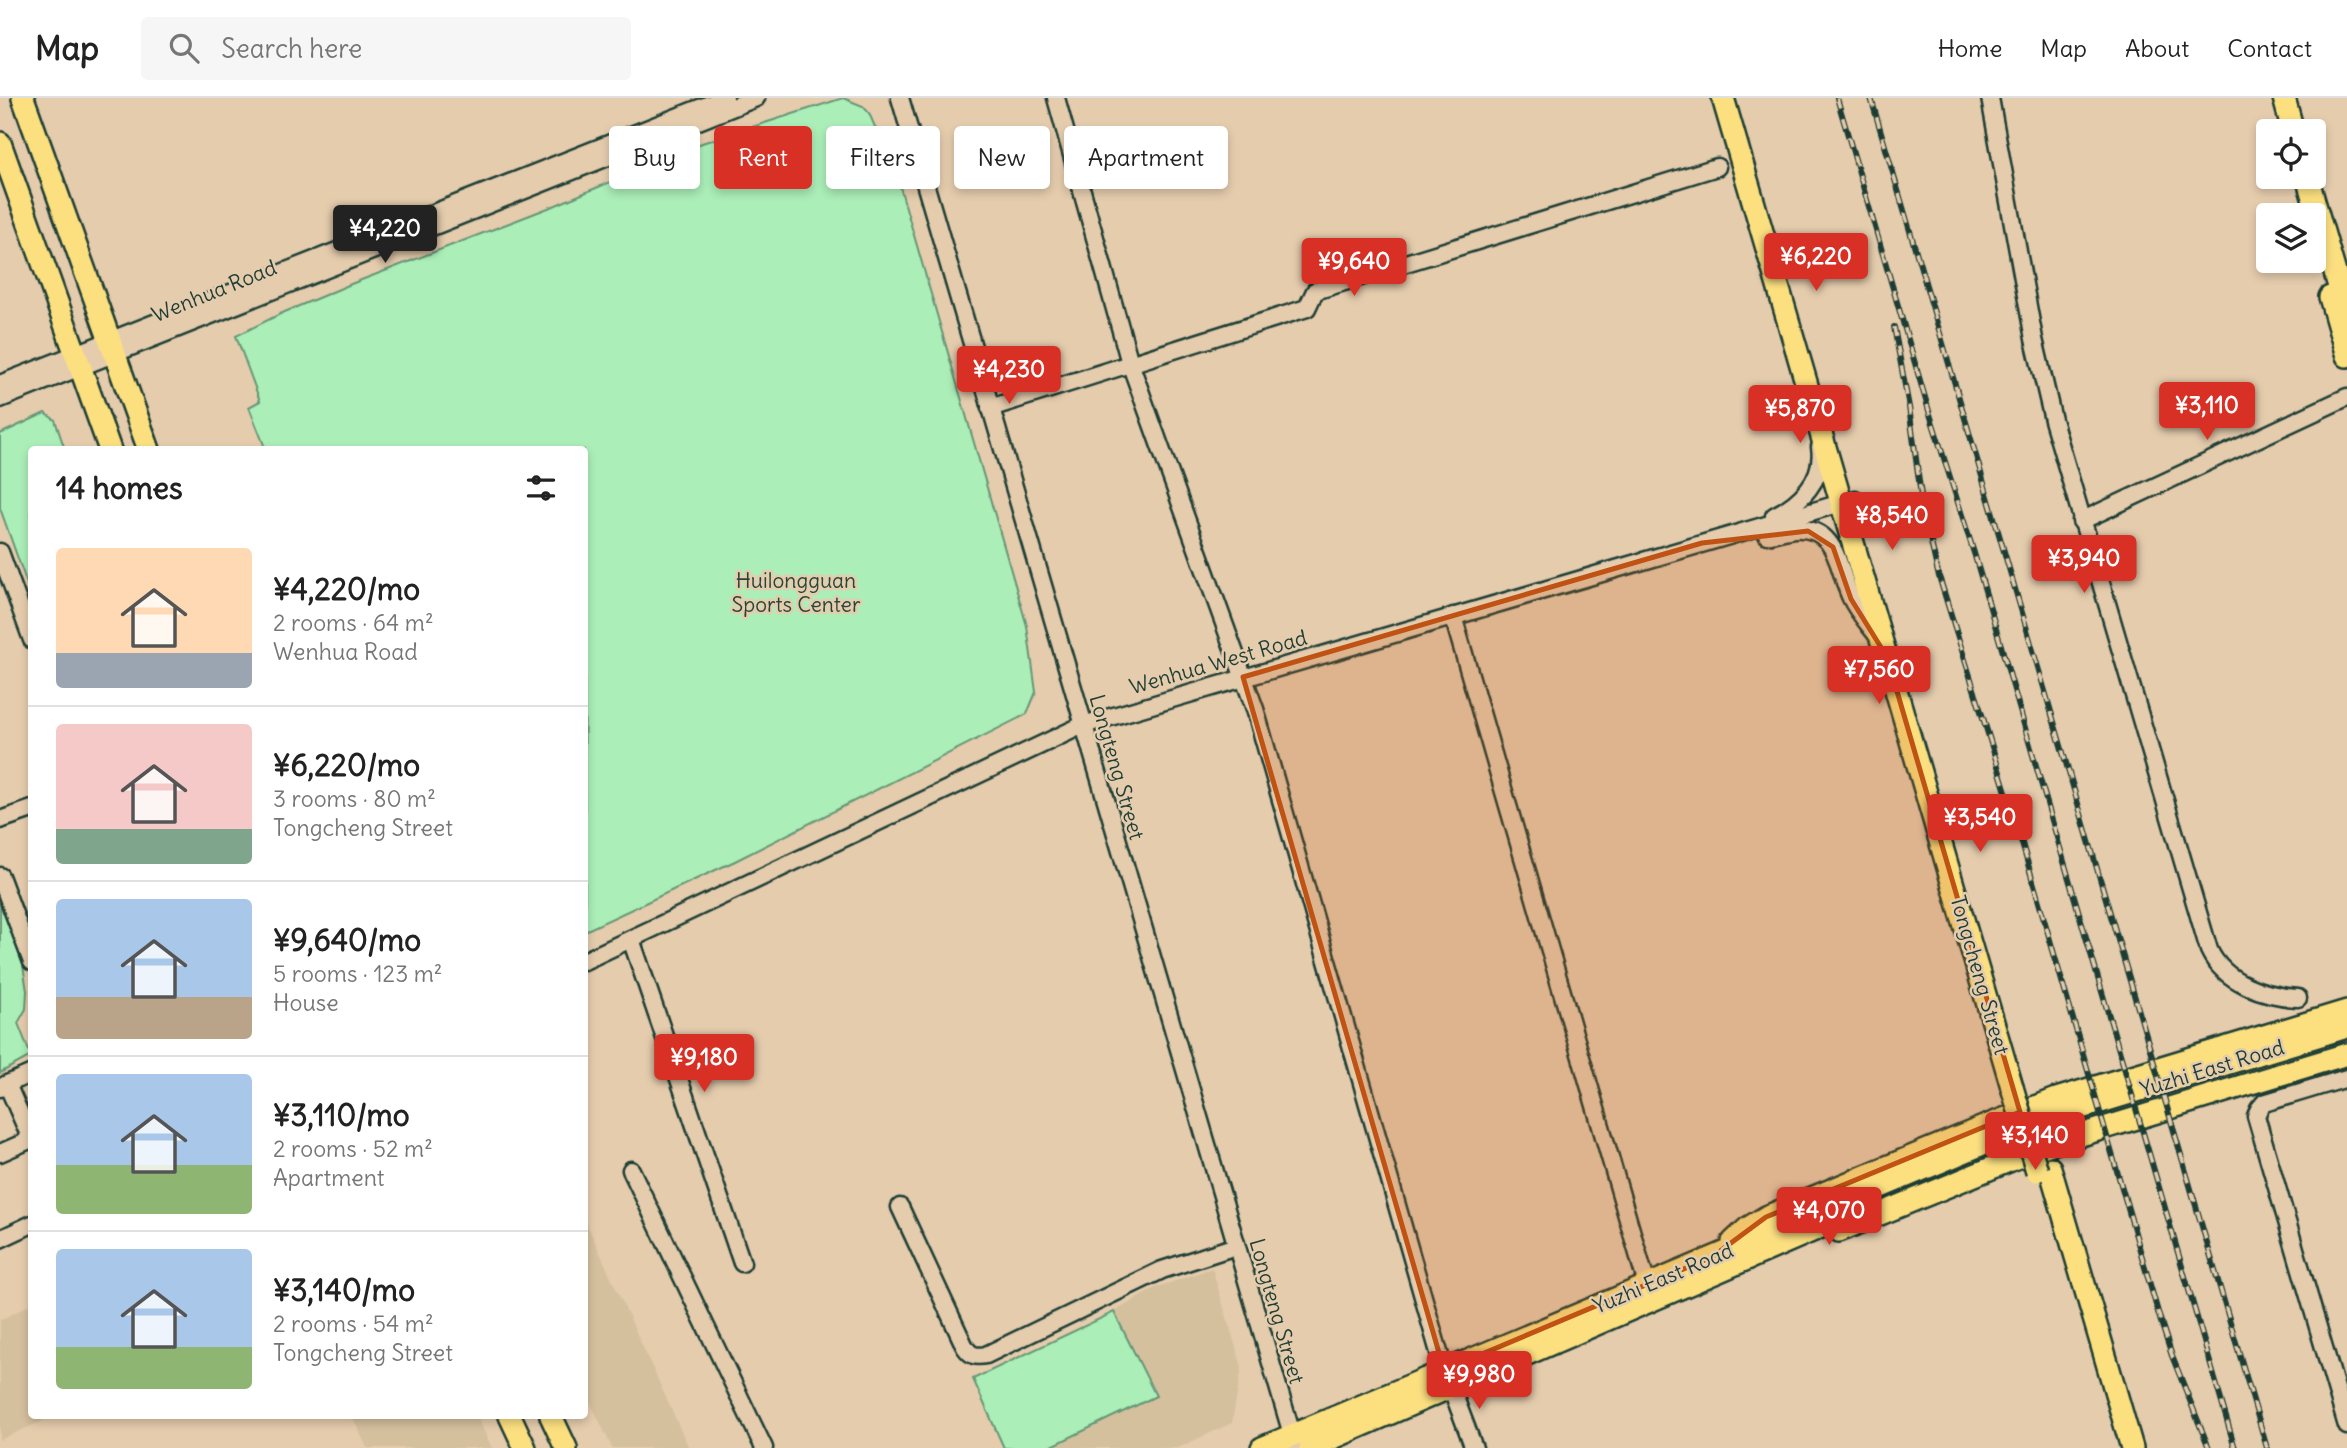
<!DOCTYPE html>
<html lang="en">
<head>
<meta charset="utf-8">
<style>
  body { margin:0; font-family:Delius,sans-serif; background:#f6f6f6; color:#222; height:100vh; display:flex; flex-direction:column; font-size:26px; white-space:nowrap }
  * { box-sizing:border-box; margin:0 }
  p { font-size:23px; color:#767676 }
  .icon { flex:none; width:38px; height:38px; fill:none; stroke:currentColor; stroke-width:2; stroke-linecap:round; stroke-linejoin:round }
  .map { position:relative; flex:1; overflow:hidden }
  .panel { position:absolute; left:28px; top:348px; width:560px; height:973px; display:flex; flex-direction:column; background:#fff; border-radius:7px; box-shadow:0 4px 10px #0003 }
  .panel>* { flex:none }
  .banner { position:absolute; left:609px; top:28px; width:665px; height:63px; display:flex; gap:14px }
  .tools { position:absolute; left:2256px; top:21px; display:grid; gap:14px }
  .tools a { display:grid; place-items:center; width:70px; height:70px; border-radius:7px; background:#fff; box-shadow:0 4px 10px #0003; font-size:35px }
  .price { position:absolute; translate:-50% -60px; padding:0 16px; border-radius:7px; background:#d93025; color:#fff; font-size:23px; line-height:46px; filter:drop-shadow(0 2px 4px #0008) }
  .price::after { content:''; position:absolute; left:50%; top:42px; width:21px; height:16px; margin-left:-10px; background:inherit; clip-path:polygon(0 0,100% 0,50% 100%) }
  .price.on { background:#222; color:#fff }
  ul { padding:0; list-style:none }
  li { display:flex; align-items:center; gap:21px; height:175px; padding:0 28px }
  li+li { border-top:2px solid #e0e0e0 }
  li span { display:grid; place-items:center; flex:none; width:196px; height:140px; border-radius:7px; color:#555 }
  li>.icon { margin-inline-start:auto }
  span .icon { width:84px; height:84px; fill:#fffc; stroke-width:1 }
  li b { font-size:30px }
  h2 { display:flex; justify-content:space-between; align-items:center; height:84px; padding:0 28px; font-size:30px }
  .chip { padding:0 24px; border-radius:7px; background:#fff; box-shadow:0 4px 10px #0003; font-size:24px; line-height:63px }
  .chip.on { background:#d93025; color:#fff }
  header { display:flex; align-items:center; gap:42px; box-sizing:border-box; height:98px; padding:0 35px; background:#fff; border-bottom:2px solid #e0e0e0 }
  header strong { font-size:33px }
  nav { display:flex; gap:38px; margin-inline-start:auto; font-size:24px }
  .search { width:490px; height:63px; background:#f6f6f6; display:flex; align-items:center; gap:18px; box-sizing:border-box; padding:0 24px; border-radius:7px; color:#767676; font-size:26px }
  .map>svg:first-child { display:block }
</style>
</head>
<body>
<header>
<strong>Map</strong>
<div class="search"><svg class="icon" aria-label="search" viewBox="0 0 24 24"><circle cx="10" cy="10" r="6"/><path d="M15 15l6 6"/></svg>Search here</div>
<nav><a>Home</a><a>Map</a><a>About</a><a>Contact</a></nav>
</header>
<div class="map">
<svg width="2347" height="1350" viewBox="0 0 2347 1350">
  <rect width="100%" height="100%" fill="#e5ccad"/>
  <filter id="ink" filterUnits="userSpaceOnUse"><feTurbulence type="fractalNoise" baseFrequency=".0143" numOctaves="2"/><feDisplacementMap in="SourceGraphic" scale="14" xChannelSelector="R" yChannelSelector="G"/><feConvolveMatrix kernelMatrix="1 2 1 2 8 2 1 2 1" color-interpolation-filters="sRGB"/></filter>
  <g filter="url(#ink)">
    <!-- built -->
    <g fill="#d5c09e">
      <path d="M584,1122H585L689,1350H612L585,1293Z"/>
      <path d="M1212,1170L1242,1269L1232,1325L1178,1350H1004L973,1281L1114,1214L1155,1190Z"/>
      <path d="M31,1206L32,1318H53L0,1342V1222Z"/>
      <path d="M352,1318H477L492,1350H367Z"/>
    </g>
    <!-- green -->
    <g fill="#abeeb8" stroke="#659676" stroke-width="2">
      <path d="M843,0L863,8L869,15L898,82L1027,528L1036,594L1027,616L735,763L585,833L584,352H266L249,309L260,303L236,238L280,216L351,186L556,107L702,45Z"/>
      <path d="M45,315L55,322L65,352H32L31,497L0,410V336Z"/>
      <path d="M0,796L20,848L27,893L26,911L18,925L31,958L0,975Z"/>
      <path d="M1114,1214L1156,1298L1048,1350H1004L973,1281Z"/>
    </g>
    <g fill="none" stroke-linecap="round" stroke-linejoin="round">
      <defs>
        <g id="minor">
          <path d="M900,0L1296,1350"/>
          <path d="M1056,0L1130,265L1255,611L1444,1272"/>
          <path d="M1990,0L2034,241L2053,322L2209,852C2224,885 2265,898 2298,900"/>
          <path d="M0,286L725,0"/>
          <path d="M0,301L756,0"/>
          <path d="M990,310L1307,210L1315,193L1717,69"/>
          <path d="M1774,418C1800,405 1825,381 1820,349"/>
          <path d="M2081,423L2347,299"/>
          <path d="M1767,437C1776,435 1785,432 1794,431C1839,428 1837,471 1851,500C1857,513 1867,524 1876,536"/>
          <path d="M0,454L32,542"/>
          <path d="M1453,518L1647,1187"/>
          <path d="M0,722L32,711"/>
          <path d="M0,778L32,864"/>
          <path d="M631,841L742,1165"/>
          <path d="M584,863L1083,627L1855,401"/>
          <path d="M2347,980L2264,1005L2259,1011L2256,1018L2347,1328"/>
          <path d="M7,986L32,975"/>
          <path d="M0,990L7,986L31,1041"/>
          <path d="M0,1055L32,1041"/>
          <path d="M631,1072L764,1350"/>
          <path d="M900,1109L965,1249C971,1258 976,1259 986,1257L1162,1172L1236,1148"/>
          <path d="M0,1141L32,1126"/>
          <path d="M1451,1289L1474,1350"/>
        </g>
        <g id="major">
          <path d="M23,0L149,352"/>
          <path d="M1723,0L2012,989"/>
          <path d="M2284,0L2293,33"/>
          <path d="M0,45L110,352"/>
          <path d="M2307,79L2347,216"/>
          <path d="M2330,199L2347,258"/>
          <path d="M2050,1070L2132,1350"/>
          <path d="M1839,1133L2045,1048L2347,956"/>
          <path d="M1733,1144L1748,1130L1766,1119L1986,1028L2053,1002L2347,913"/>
          <path d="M510,1318L525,1350"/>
          <path d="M551,1318L566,1350"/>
          <path d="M1262,1350L1992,1042L2058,1017L2347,929"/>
          <path d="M1310,1350L1851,1116"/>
        </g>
      </defs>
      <!-- minor casing -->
      <use href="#minor" stroke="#1f3d34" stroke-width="21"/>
      <!-- major casing -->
      <use href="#major" stroke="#1f3d34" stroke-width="26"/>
      <!-- minor -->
      <use href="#minor" stroke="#e5ccad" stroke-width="16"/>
      <!-- major -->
      <use href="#major" stroke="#fce080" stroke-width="21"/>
      <defs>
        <g id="rail">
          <path d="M1837,0L1929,313L1974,455L2235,1350"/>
          <path d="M1871,0L2267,1350"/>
          <path d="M1894,229L1909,309L1922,405L1938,475L2021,742L2160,1221L2172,1258L2209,1350"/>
        </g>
      </defs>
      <!-- rail casing -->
      <use href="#rail" stroke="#1f3d34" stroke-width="6"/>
      <!-- rail -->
      <use href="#rail" stroke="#e5ccad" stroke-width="3.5" stroke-dasharray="10" stroke-linecap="butt"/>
      <defs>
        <path id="major-bridge" d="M2012,989L2037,1073"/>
      </defs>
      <!-- major-bridge casing -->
      <use href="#major-bridge" stroke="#1f3d34" stroke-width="26" stroke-linecap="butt"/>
      <!-- major-bridge -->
      <use href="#major-bridge" stroke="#fce080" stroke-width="21"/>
    </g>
  </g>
  <!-- marked area -->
  <path fill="#c05314" fill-opacity="0.2" stroke="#c05314" stroke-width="5" stroke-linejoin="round" d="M1808,433L1833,449L1851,501L1887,559L2020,1014L1766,1119L1712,1159L1444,1272L1243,579L1702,445Z"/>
  <g text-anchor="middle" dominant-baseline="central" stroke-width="5" stroke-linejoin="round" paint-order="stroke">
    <!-- street labels -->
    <g font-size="21" fill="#1f3d34" stroke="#e5ccad">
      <text transform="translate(214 193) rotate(-22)">Wenhua Road</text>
      <text transform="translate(1218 564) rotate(-16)">Wenhua West Road</text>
      <text transform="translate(1117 669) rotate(74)">Longteng Street</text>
      <text transform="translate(1980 877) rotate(74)">Tongcheng Street</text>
      <text transform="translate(2212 970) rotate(-17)">Yuzhi East Road</text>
      <text transform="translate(1663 1180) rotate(-23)">Yuzhi East Road</text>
      <text transform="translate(1277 1213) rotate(74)">Longteng Street</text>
    </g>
    <!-- park labels -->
    <g font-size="21" fill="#26463b" stroke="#e5ccad">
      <text x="796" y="482">Huilongguan<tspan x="796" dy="24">Sports Center</tspan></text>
    </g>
  </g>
</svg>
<div class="tools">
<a><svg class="icon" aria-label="locate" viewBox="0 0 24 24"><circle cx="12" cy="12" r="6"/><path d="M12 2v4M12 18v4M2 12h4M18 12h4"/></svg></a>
<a><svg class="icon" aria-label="layers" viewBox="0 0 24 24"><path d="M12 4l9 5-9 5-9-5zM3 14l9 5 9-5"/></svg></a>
</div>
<b class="price on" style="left:385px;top:167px">¥4,220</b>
<b class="price" style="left:1816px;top:195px">¥6,220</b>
<b class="price" style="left:1354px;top:200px">¥9,640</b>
<b class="price" style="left:1009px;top:308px">¥4,230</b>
<b class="price" style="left:2207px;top:344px">¥3,110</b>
<b class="price" style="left:1800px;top:347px">¥5,870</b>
<b class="price" style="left:1892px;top:454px">¥8,540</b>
<b class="price" style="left:2084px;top:497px">¥3,940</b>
<b class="price" style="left:1879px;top:608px">¥7,560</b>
<b class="price" style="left:1980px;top:756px">¥3,540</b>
<b class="price" style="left:704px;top:996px">¥9,180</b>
<b class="price" style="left:2035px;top:1074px">¥3,140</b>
<b class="price" style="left:1829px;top:1149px">¥4,070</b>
<b class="price" style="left:1479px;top:1313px">¥9,980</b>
<div class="banner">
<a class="chip">Buy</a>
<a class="chip on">Rent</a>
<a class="chip">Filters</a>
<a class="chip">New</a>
<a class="chip">Apartment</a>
</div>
<section class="panel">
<h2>14 homes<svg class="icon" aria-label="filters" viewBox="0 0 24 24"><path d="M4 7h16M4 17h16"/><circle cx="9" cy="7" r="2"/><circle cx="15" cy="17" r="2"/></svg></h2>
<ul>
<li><span style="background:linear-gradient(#ffd9b3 75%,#9aa5b1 0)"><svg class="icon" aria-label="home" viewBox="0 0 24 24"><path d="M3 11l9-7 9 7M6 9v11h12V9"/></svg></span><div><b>¥4,220/mo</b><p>2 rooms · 64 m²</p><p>Wenhua Road</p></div></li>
<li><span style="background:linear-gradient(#f6c9c9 75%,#7fa58c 0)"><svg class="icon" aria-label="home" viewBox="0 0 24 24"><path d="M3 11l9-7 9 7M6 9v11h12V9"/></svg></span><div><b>¥6,220/mo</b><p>3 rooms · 80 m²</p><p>Tongcheng Street</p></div></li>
<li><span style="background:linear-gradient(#a9c7e8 70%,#b9a48a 0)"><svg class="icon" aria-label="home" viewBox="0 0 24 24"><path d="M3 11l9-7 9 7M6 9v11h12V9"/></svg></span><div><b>¥9,640/mo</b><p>5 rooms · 123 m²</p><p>House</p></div></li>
<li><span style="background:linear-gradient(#a9c7e8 65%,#8fb573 0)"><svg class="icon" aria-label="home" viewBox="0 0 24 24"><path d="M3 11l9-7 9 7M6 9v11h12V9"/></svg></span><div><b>¥3,110/mo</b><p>2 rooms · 52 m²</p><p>Apartment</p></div></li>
<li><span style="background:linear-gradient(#a9c7e8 70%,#8fb573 0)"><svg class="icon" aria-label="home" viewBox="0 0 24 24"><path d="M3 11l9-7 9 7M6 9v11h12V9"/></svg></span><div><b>¥3,140/mo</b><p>2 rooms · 54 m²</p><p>Tongcheng Street</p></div></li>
</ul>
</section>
</div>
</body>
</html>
